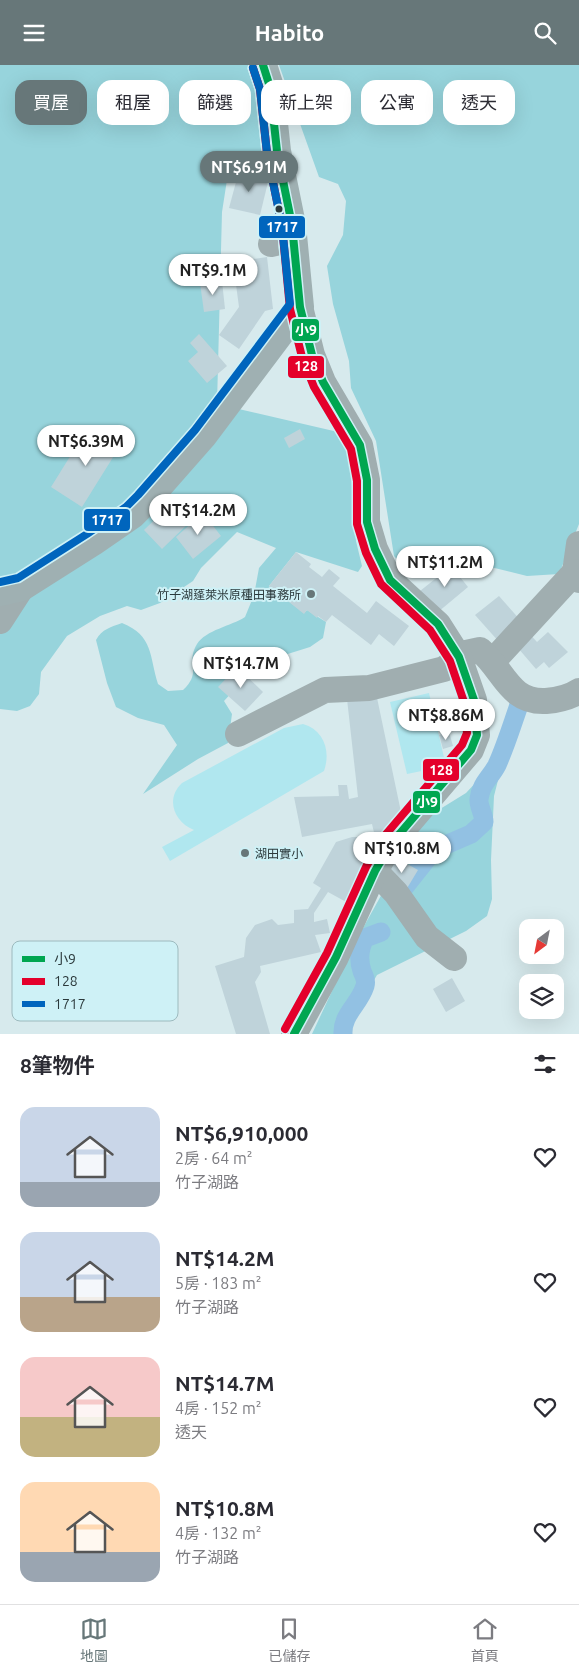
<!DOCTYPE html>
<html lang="zh-TW">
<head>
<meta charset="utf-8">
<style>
  body { margin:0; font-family:Ubuntu,"Noto Sans TC",sans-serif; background:#f7f7f7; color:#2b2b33; height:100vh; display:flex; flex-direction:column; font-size:19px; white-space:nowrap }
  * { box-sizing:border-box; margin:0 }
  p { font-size:16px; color:#7c7c81 }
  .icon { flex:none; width:28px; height:28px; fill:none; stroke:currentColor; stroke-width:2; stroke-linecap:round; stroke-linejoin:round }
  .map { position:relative; height:969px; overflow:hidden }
  .panel { display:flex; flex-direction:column; background:#fff; flex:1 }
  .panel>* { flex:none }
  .guide { position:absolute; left:15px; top:15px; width:550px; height:45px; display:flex; gap:10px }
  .needle { width:32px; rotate:212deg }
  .fabs { position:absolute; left:519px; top:854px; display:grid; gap:10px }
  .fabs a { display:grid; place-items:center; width:45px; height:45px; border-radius:10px; background:#fff; box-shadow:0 5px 20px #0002; font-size:25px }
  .price { position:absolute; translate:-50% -42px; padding:0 11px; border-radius:18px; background:#fff; color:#222; font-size:16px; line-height:32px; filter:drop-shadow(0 1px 2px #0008) }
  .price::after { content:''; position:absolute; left:50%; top:30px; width:15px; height:11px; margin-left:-8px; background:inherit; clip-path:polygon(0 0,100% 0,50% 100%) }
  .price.current { background:#677779; color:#fff }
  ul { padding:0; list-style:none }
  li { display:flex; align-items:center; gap:15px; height:125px; padding:0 20px }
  li span { display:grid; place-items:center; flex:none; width:140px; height:100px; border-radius:15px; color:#555 }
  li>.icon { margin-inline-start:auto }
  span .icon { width:60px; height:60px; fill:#fffc; stroke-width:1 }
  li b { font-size:21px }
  h2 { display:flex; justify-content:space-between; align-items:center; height:60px; padding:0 20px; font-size:21px }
  .pill { padding:0 18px; border-radius:15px; background:#fff; box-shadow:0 5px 20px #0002; font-size:18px; line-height:45px }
  .pill.current { background:#677779; color:#fff }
  header { display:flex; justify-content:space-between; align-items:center; height:65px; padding:0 20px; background:#677779; color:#fff; font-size:22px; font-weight:600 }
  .dock { display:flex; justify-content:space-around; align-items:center; height:70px; border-top:1px solid #e1e1e2; background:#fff; font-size:14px; color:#7c7c81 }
  .dock a { display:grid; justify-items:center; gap:2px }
  .dock .current { color:#677779 }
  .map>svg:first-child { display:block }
</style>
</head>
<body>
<header><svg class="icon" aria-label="menu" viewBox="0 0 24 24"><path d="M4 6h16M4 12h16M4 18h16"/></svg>Habito<svg class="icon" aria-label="search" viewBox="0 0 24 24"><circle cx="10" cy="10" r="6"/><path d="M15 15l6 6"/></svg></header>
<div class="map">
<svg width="579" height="969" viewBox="0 0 579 969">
  <rect width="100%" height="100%" fill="#d7eaed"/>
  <!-- green -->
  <g fill="#b0e7ef">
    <path d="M429,628L446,701L407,709L390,637Z"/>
    <path d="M303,659C324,665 331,686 324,706L170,796L162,782L194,765C174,757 165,734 182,718L284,663Z"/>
  </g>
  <!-- forest -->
  <g fill="#97d4dc">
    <path d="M0,0H253L269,87L261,93L229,102L222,147L217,339L338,367L349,381L356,476L362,501L358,507L296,487L269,521L304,548L307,545L326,557L323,573L310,582L259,598L224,636L232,649L228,678L198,694L143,729L177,680L164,660L138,653L116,642L107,618L96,575C102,564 111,562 122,558C154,571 149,591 158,619L168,626L183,625C203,606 185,599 197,579C206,565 231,561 245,552L254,530L259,503L276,483L237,467L201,503L193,516L160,538L141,545L127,541L100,551L67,571L41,607L39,629L30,641L17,646L0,644Z"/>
    <path d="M279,0H579V459L559,509L527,511L470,497L443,496L423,508L409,507L394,491L376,376L351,323L349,296L333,239L327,201L343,170L346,136L338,119L319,112Z"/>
    <path d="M509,672L494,731L491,795L492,834L487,851L466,866L377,910L353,951L350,969H312L353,881L418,764L432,749L466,728L480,713Z"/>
  </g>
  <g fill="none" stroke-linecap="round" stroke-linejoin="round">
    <!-- canal -->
    <g stroke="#92c1e3" stroke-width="19">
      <path d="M403,824L434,785L471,769L484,757C484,749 478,741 479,734C481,718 491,712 497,700C506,680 512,660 519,640"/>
      <path d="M343,969C342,949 359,940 365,921C367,914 364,912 362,906C358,894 359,884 365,873L381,867"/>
    </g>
  </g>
  <!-- building -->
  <g fill="#bfd3da">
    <path d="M239,106L269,113L260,150L229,143Z"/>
    <path d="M267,192L273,244L265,246L239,284L219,270L239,242L233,197Z"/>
    <path d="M222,216L225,244L204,247L200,218Z"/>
    <path d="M199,269L227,301L207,318L188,296L198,287L190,278Z"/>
    <path d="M89,361L120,381L82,442L51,422Z"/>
    <path d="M300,364L305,374L289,383L284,373Z"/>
    <path d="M178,432L196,451L162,484L144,465Z"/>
    <path d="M203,448L221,471L193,494L176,472Z"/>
    <path d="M296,487L311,499L309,502L322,512L329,504L340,513L333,521L367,548L376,536L409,561L394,581L379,569L371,580L332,550L326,557L318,551L317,553L307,545L304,549L269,521Z"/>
    <path d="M454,499L463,509L460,512L468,522L438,547L420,526Z"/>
    <path d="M499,531L522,557L500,578L475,550Z"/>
    <path d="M525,564L537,577L548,567L568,587L549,603L544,597L536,604L512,576Z"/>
    <path d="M237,602L263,627L245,646L218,622Z"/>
    <path d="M376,628L401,747L376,776L372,759L302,772L294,732L339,731L338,720H347L349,734L358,732L347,634Z"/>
    <path d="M449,667L453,681L443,684L439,670Z"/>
    <path d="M352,772H365L375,789L348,838L328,827L314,848V857L327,854L330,868L315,870L321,887L260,901L261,907L255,917L270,969H236L215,901L244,892L246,873L255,860L272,854L278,860L294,858V845L308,844L321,823L313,818L336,777Z"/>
    <path d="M395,792L418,805L403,830L388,805Z"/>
    <path d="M452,913L465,936L446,947L433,924Z"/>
  </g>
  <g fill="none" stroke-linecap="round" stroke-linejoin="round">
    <!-- minor -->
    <g stroke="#a0aeb0" stroke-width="26">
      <path d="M271,179L293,174"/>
      <path d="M579,479L575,507L579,515"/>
      <path d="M0,556L22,522"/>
      <path d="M493,596L575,507"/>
      <path d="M238,669L325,625L369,623L444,604L466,588L480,585C504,605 509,638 546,636C557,635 570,632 579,626"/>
      <path d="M375,806L396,828L427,872L454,893"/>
      <path d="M294,969L336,892L375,806L390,780L471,685L477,670L474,635L459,592L438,559L390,515L375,484L367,457V415L360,380L323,317L312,290L300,242"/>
    </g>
    <!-- major -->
    <path stroke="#9fb0b2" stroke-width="28" d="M0,527L22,522L93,477L132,450L145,437L203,371L300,242L292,160L277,86L270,22L263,0"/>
    <defs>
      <path id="bus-1" d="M263,0L270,22L277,86L292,160L300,242L312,290L323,317L360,380L367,415V457L375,484L390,515L438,559L459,592L474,635L477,670L471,685L390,780L375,806L336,892L294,969"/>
      <path id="bus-2" d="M253,3L260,24L267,88L282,161L290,244L302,292L314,322L351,384L357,416V459L366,488L381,519L430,565L450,596L464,637L467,668L462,680L381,775L366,802L327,888L285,964"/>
      <path id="bus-3" d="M0,517L18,513L87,469L126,442L138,430L195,365L290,239L282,161L267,88L260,24L253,3"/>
    </defs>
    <!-- bus-1 casing -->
    <use href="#bus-1" stroke="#cef1f6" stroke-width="11"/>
    <!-- bus-2 casing -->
    <use href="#bus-2" stroke="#cef1f6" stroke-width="11"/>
    <!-- bus-3 casing -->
    <use href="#bus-3" stroke="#cef1f6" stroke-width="11"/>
    <!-- bus-1 -->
    <use href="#bus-1" stroke="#00a651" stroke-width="8"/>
    <!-- bus-2 -->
    <use href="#bus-2" stroke="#e4002b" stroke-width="8"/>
    <!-- bus-3 -->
    <use href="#bus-3" stroke="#0065bd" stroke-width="8"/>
  </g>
  <!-- markers -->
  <circle fill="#2b393b" stroke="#cef1f6" stroke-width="2" cx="279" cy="144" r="4.5"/>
  <g fill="#677779" stroke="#cef1f6" stroke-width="2">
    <circle cx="311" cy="529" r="5"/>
    <circle cx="245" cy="788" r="5"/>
  </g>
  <g text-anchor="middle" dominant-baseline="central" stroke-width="4" stroke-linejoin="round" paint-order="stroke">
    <!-- poi labels -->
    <g font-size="12" fill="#2b393b" stroke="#cef1f6" text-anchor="end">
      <text x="301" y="529">竹子湖蓬萊米原種田事務所</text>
      <text x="255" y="788" text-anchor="start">湖田實小</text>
    </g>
  </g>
  <!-- legend -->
  <rect x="12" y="876" width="166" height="80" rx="8" fill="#cef1f6" stroke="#9dbabe" stroke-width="1"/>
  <rect x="22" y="891" width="23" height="6" fill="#00a651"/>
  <rect x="22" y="913" width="23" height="7" fill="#e4002b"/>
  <rect x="22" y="936" width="23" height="6" fill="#0065bd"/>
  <g font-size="14" fill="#2b393b">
    <text x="54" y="899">小9</text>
    <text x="54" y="921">128</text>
    <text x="54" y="944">1717</text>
  </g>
  <g stroke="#cef1f6" stroke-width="2">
    <rect x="258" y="150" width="48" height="24" rx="5" fill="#0065bd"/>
    <rect x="291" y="253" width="29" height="24" rx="5" fill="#00a651"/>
    <rect x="287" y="290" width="38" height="24" rx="5" fill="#e4002b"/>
    <rect x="83" y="443" width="48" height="24" rx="5" fill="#0065bd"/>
    <rect x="422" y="693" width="38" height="24" rx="5" fill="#e4002b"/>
    <rect x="412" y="725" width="29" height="24" rx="5" fill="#00a651"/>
  </g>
  <g font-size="14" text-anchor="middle" font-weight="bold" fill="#fff">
    <text x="282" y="167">1717</text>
    <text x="306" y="270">小9</text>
    <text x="306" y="306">128</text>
    <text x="107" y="460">1717</text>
    <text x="441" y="710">128</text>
    <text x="427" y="742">小9</text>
  </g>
</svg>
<div class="fabs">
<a><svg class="needle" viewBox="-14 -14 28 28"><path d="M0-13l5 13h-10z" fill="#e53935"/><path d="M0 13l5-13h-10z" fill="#7c7c81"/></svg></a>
<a><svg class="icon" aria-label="layers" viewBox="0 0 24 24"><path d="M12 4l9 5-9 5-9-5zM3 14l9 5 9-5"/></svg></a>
</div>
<b class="price current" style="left:249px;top:128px">NT$6.91M</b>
<b class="price" style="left:213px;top:231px">NT$9.1M</b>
<b class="price" style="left:86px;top:402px">NT$6.39M</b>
<b class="price" style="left:198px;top:471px">NT$14.2M</b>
<b class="price" style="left:445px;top:523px">NT$11.2M</b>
<b class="price" style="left:241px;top:624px">NT$14.7M</b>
<b class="price" style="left:446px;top:676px">NT$8.86M</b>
<b class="price" style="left:402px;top:809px">NT$10.8M</b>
<div class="guide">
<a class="pill current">買屋</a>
<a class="pill">租屋</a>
<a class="pill">篩選</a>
<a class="pill">新上架</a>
<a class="pill">公寓</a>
<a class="pill">透天</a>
</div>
</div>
<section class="panel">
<h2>8筆物件<svg class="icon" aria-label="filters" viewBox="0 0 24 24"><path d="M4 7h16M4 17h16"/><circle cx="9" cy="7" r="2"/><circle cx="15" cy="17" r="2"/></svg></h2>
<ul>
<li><span style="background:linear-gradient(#c9d6e8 75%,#9aa5b1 0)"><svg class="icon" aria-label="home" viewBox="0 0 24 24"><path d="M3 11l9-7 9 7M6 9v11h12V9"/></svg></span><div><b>NT$6,910,000</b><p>2房 · 64 m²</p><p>竹子湖路</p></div><svg class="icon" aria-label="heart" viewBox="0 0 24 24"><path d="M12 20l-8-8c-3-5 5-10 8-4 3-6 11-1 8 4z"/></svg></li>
<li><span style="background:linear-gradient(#c9d6e8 65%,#b9a48a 0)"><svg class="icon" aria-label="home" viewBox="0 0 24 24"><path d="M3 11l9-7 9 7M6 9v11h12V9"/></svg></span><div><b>NT$14.2M</b><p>5房 · 183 m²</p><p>竹子湖路</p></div><svg class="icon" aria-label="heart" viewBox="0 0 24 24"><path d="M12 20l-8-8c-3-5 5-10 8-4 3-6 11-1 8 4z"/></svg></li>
<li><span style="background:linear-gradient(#f6c9c9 60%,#c2b280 0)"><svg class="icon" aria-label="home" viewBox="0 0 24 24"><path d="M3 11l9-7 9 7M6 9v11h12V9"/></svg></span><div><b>NT$14.7M</b><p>4房 · 152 m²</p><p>透天</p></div><svg class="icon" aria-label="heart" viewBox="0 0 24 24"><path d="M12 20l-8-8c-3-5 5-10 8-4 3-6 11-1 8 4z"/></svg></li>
<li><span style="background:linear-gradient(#ffd9b3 70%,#9aa5b1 0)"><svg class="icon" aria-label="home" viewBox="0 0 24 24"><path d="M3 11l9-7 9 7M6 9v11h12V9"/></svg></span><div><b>NT$10.8M</b><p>4房 · 132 m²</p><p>竹子湖路</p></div><svg class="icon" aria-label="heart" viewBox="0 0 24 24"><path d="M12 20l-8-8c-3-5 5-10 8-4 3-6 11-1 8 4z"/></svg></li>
</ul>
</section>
<nav class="dock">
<a class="current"><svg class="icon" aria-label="map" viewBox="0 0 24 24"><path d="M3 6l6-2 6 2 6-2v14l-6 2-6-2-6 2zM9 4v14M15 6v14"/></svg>地圖</a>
<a><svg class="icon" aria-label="saved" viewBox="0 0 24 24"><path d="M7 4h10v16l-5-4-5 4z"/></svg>已儲存</a>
<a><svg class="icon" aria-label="home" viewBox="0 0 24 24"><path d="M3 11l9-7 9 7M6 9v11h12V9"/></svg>首頁</a>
</nav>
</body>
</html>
